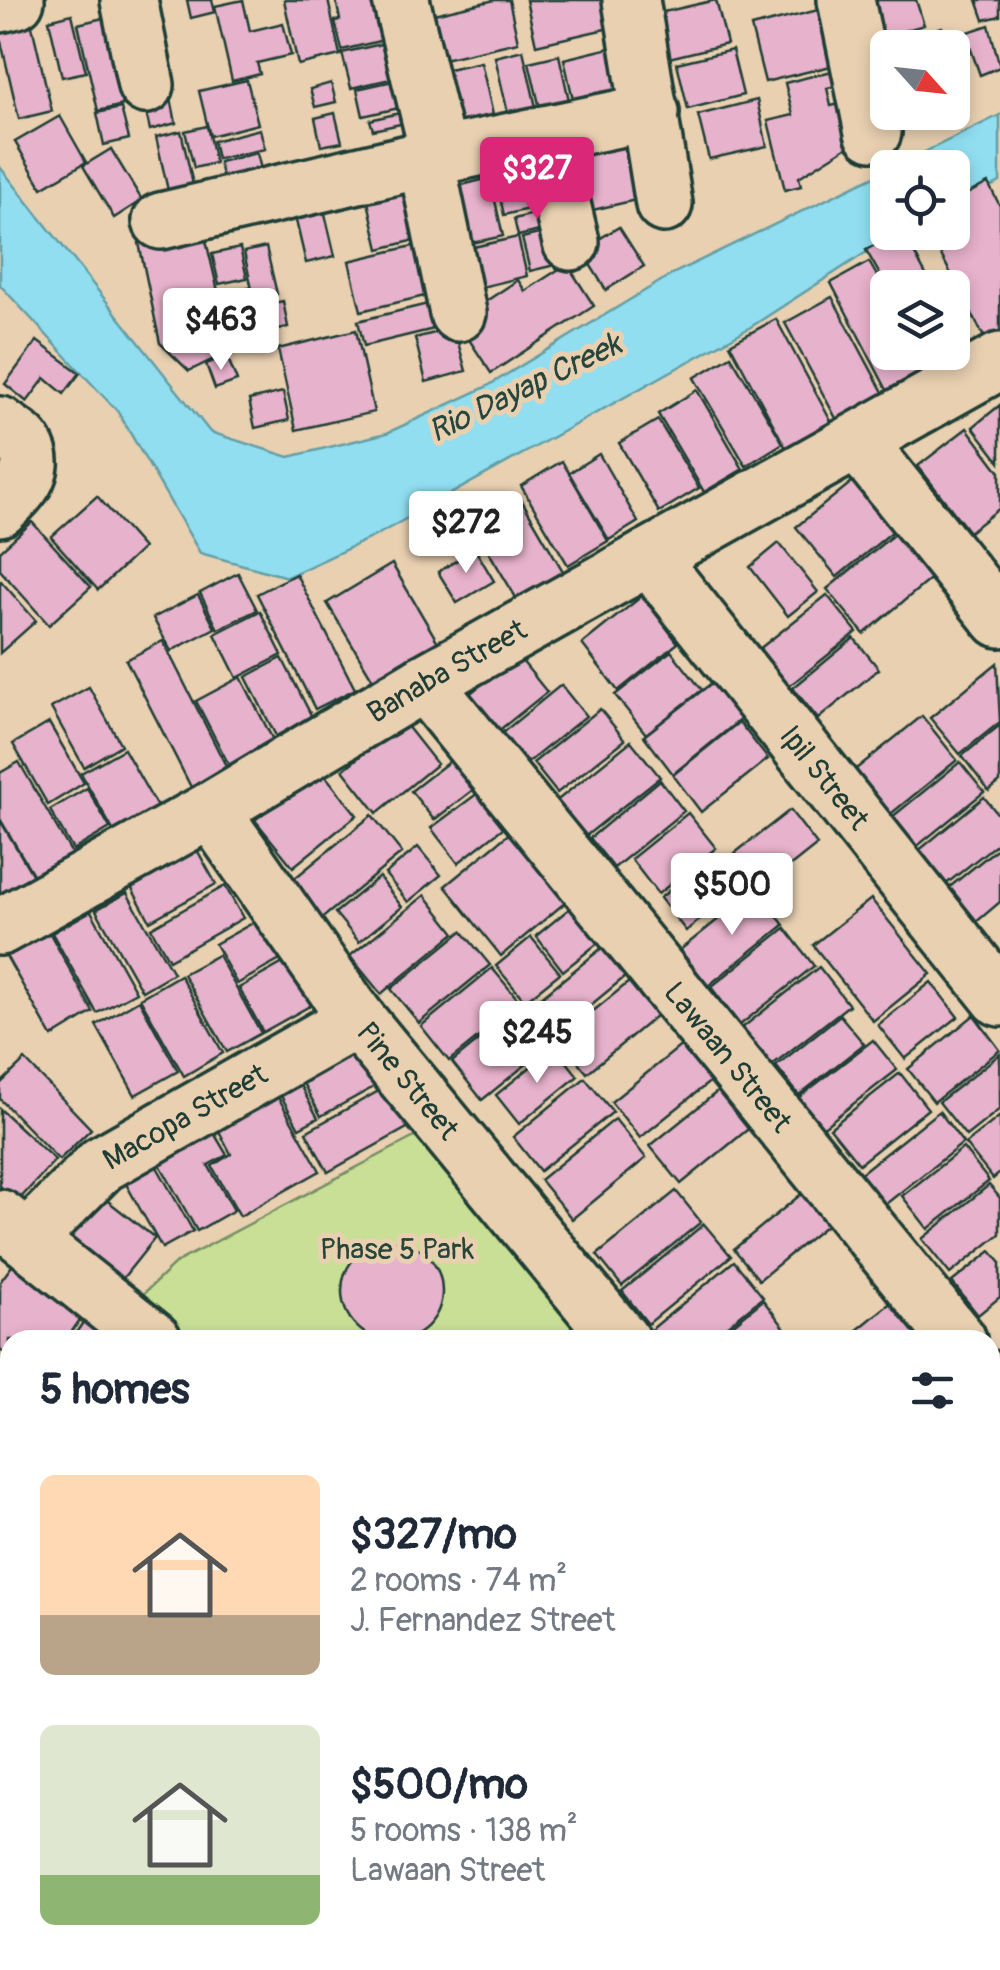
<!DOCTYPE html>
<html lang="en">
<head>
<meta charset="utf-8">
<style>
  body { margin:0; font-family:Pangolin,sans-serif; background:#f2f2f3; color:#1f2937; height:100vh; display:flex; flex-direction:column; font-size:38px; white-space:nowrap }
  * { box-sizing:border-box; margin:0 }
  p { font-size:32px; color:#747a83 }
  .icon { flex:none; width:55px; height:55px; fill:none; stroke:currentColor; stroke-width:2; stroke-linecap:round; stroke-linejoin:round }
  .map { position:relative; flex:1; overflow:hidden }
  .panel { position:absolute; left:0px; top:1330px; width:1000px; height:640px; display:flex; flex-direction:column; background:#fff; border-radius:30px 30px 0 0; box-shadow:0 5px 15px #0003 }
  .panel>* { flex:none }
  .needle { width:65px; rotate:117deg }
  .buttons { position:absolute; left:870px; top:30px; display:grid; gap:20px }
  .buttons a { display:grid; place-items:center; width:100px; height:100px; border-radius:15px; background:#fff; box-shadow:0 5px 15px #0003; font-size:50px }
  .price { position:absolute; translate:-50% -85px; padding:0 22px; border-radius:10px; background:#fff; color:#222; font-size:32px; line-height:65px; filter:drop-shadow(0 2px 5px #0008) }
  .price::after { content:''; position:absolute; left:50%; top:60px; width:30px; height:22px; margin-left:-15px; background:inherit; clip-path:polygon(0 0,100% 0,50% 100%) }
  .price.on { background:#db2777; color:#fff }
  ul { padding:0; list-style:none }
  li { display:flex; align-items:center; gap:30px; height:250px; padding:0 40px }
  li span { display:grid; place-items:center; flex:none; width:280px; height:200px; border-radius:15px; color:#555 }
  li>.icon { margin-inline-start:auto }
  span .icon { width:120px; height:120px; fill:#fffc; stroke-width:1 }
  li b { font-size:42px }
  h2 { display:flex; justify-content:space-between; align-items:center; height:120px; padding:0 40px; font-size:42px }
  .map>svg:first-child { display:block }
</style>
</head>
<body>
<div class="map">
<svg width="1000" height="1970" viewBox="0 0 1000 1970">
  <rect width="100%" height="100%" fill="#e9d0b1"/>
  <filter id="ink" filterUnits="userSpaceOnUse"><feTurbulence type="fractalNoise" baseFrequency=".01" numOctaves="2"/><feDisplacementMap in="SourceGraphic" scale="20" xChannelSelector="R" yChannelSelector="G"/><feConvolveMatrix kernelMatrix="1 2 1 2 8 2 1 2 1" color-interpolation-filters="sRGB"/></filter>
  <g filter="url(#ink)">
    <!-- green -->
    <path fill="#c8df95" stroke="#748e64" stroke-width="2.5" d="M420,1134L584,1340H167L128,1308L177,1262Z"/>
    <!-- water -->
    <g fill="#91def1" stroke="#639ea5" stroke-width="2.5">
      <path d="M1000,115V182L953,205L952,168H892Z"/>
      <path d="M0,167L210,432L289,457L387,433L486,387L674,273L887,170L888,232L896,233L749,328L375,536L287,577L200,553L118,412L0,285Z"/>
    </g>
    <!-- building -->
    <g fill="#e7b2cb" stroke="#1f3d34" stroke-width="2.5">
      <path d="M187,0H212L215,12L191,18Z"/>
      <path d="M243,0L250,31L283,23L291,55L257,63L260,74L232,81L215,6Z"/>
      <path d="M284,0H328L340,55L298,65Z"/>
      <path d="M336,0H383L392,38L342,50L335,21L340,20Z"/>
      <path d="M495,0H509L518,42L435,61L425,16Z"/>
      <path d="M526,0H607L614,27L536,45Z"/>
      <path d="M716,0L727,44L669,58L659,13Z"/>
      <path d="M871,0H916L924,25L883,37Z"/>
      <path d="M977,0H1000V16L984,20Z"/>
      <path d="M28,9L52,111L19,119L0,37V15Z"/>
      <path d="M818,10L831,66L765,82L751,27Z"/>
      <path d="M72,14L86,72L62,77L49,20Z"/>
      <path d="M120,14L140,101L98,111L78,24Z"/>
      <path d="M989,25L1000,67L980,75L965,33Z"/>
      <path d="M942,27L948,48H907L904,39Z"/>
      <path d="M390,42L399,77L351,88L342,53Z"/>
      <path d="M618,46L630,100L576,113L564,59Z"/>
      <path d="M523,50L540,125L512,131L495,57Z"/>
      <path d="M732,50L743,95L688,109L677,63Z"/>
      <path d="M559,55L572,114L543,121L529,62Z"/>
      <path d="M481,62L496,128L448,133L434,72Z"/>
      <path d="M832,71L836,86L827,88L831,106L862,99L869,133L799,177L801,186L785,190L768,121L793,115L785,83Z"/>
      <path d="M402,79L408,106L363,116L357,89Z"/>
      <path d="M247,80L258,124L210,136L199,91Z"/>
      <path d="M331,83L336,102L315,107L310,89Z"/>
      <path d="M169,88L176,123L150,130L142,95Z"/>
      <path d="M757,100L767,146L709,159L698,115Z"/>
      <path d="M121,108L129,139L104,145L97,113Z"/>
      <path d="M412,110L414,121L373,130L370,120Z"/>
      <path d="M335,113L342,142L321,146L315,118Z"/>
      <path d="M60,116L86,162L42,188L15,142Z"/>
      <path d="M207,126L215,163L194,168L185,131Z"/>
      <path d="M260,129L265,149L217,159L213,141Z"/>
      <path d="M181,131L194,189L169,195L156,137Z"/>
      <path d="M631,141L644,198L593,210L579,153Z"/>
      <path d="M111,149L142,200L114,218L83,166Z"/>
      <path d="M257,153L264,182L225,191L219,162Z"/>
      <path d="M542,157L552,203L504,215L498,189L514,185L510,165Z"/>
      <path d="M490,178L503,236L459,246L446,189Z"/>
      <path d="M988,183L1000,206V331L985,339L929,232H952V202Z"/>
      <path d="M418,190L428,237L379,249L368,202Z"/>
      <path d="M322,201L335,256L306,263L293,208Z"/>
      <path d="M556,208L561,226L518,236L514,219Z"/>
      <path d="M619,227L644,266L606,290L581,250Z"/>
      <path d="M203,228L232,350L189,371L160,343L139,243Z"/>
      <path d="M547,232L555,265L530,271L522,238Z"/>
      <path d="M899,232H903L933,288L888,289L866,250Z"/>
      <path d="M518,237L527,276L465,291L456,251Z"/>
      <path d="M434,241L446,291L361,311L349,261Z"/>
      <path d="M266,247L277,294L254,299L244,252Z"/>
      <path d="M240,248L247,278L219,284L212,254Z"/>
      <path d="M869,262L888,295V352H918L927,368L887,390L831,283Z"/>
      <path d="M567,264L594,306L491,373L464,332L465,315L518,280L525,291Z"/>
      <path d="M249,288L261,342L240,347L234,321L240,319L234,292Z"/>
      <path d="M832,297L885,396L838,422L785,323Z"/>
      <path d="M283,301L288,327L260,333L258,320L264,318L261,306Z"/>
      <path d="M436,302L442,327L364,346L358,321Z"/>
      <path d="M776,319L833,425L787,450L730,344Z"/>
      <path d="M454,328L466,371L426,382L415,338Z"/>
      <path d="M356,330L374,412L296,430L278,349Z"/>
      <path d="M37,341L80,373L64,394L45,378L27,402L5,384Z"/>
      <path d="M227,356L237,381L215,389L206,364Z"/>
      <path d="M731,356L783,443L746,466L694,378Z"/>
      <path d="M697,390L743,469L704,492L658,414Z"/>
      <path d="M283,392L289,420L255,428L249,400Z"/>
      <path d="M1000,405V462L973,427Z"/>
      <path d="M658,420L699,488L659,512L619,443Z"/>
      <path d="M967,428L1000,472V508L969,532L918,466Z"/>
      <path d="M599,454L638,522L609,540L569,473Z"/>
      <path d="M562,461L608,541L568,565L521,486Z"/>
      <path d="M858,477L898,527L837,577L796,527Z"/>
      <path d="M97,496L143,548L98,590L51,537Z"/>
      <path d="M522,501L567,578L521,606L475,529Z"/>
      <path d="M32,522L91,587L49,625L0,570V551Z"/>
      <path d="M904,526L940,571L864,634L827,589Z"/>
      <path d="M779,543L818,592L788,616L750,567Z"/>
      <path d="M475,549L494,581L457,603L438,572Z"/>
      <path d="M392,564L439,644L375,683L327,603Z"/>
      <path d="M238,573L257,610L218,629L200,593Z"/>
      <path d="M296,574L355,689L315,709L257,594Z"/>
      <path d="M1,581L36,621L0,653V582Z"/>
      <path d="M198,595L215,628L171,651L153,618Z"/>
      <path d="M827,595L857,632L788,687L758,650Z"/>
      <path d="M642,596L678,643L618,691L582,644Z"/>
      <path d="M260,611L282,655L237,678L215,634Z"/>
      <path d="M854,638L879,669L818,719L793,688Z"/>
      <path d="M163,641L228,770L192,789L126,660Z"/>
      <path d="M671,651L702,690L646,734L615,695Z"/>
      <path d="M518,656L547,692L497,732L468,695Z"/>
      <path d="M282,658L312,717L276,736L246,677Z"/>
      <path d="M997,663L1000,722L960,754L930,718Z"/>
      <path d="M241,677L274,742L229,765L196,701Z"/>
      <path d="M713,682L741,719L673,774L644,736Z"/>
      <path d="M561,685L586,716L521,768L497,737Z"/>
      <path d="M89,687L121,745L84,767L51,708Z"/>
      <path d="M600,709L625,740L557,793L533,763Z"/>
      <path d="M922,716L957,760L887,817L851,773Z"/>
      <path d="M403,721L437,764L377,813L343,770Z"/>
      <path d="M739,722L768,759L701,812L673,775Z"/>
      <path d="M49,723L84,783L48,805L13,744Z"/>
      <path d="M1000,725V782L989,791L962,756Z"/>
      <path d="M631,741L660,777L582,839L554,803Z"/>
      <path d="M124,749L157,807L114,832L81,773Z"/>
      <path d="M455,757L478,786L434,820L411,791Z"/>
      <path d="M19,762L72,854L34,876L0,819V773Z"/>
      <path d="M960,762L984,792L910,852L886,822Z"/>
      <path d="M319,768L357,815L293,867L255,820Z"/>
      <path d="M660,780L684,811L614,868L590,838Z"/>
      <path d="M87,788L110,828L73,850L50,810Z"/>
      <path d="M482,790L508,824L458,863L431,828Z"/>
      <path d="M984,797L1000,817V841L945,885L917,852Z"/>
      <path d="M790,810L817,845L763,888L735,853Z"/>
      <path d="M688,813L716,848L658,894L631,859Z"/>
      <path d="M372,815L402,853L320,920L290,882Z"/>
      <path d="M0,820L35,879L0,899Z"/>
      <path d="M511,832L567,901L501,956L445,886Z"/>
      <path d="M191,839L216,884L150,921L125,876Z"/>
      <path d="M1000,846V902L974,924L946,890Z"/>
      <path d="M418,847L441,875L408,902L385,874Z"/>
      <path d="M708,859L734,892L686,931L660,898Z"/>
      <path d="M379,877L402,907L359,942L335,913Z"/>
      <path d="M225,886L243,918L169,960L151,928Z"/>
      <path d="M756,889L784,925L708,986L680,950Z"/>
      <path d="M127,893L173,973L142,991L96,910Z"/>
      <path d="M425,895L455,933L381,994L350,956Z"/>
      <path d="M871,899L931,974L873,1021L813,945Z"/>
      <path d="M570,908L598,943L563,971L536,936Z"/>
      <path d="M91,911L136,992L97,1013L52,933Z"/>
      <path d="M267,915L289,955L237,984L215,944Z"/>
      <path d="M785,928L814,966L740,1025L711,987Z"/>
      <path d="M48,930L93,1012L52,1037L5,954Z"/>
      <path d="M462,931L490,965L419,1023L391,989Z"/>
      <path d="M531,937L560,973L525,1001L496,966Z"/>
      <path d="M608,943L631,972L553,1036L529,1007Z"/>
      <path d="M299,954L324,998L263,1032L239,988Z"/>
      <path d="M218,955L261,1033L227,1052L183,974Z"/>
      <path d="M819,967L849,1005L771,1066L742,1028Z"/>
      <path d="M492,968L521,1003L449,1061L421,1026Z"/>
      <path d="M180,975L223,1053L184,1076L140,998Z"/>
      <path d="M635,977L662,1011L587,1073L559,1039Z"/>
      <path d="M931,982L958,1017L905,1059L878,1025Z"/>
      <path d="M139,1000L178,1071L135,1095L96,1025Z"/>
      <path d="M521,1006L551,1044L482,1100L452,1062Z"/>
      <path d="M840,1015L864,1044L799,1095L776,1066Z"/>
      <path d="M974,1015L1000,1050L934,1102L908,1069Z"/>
      <path d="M873,1040L897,1070L821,1129L798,1098Z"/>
      <path d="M358,1041L381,1083L321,1116L298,1074Z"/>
      <path d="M683,1044L712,1080L640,1138L611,1102Z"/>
      <path d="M555,1047L578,1076L519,1124L496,1095Z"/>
      <path d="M1000,1054V1109L966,1136L939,1102Z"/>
      <path d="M25,1060L91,1129L59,1160L0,1099V1084Z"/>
      <path d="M900,1073L928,1109L859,1164L830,1128Z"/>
      <path d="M295,1076L318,1118L299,1128L276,1087Z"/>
      <path d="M585,1078L613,1112L540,1171L513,1137Z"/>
      <path d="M393,1083L416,1123L328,1172L306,1132Z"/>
      <path d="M728,1083L758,1121L681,1184L650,1146Z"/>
      <path d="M278,1097L320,1171L240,1216L212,1166L231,1154L219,1131Z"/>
      <path d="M0,1109L55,1160L17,1202L0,1186Z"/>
      <path d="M939,1111L963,1143L882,1207L857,1176Z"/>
      <path d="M1000,1116V1173L993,1179L965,1144Z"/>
      <path d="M615,1119L646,1158L572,1219L540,1180Z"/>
      <path d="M211,1128L227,1155L208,1165L234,1210L197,1231L157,1159Z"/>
      <path d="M963,1148L989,1181L928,1229L902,1196Z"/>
      <path d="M152,1158L193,1231L162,1248L121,1175Z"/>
      <path d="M989,1185L1000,1198V1234L950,1274L922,1239Z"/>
      <path d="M810,1187L836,1217L759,1280L734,1249Z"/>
      <path d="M676,1191L701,1222L622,1286L597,1255Z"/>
      <path d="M99,1194L155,1238L119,1283L63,1239Z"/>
      <path d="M704,1224L731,1256L648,1324L622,1291Z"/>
      <circle cx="392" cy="1291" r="50"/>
      <path d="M991,1251L1000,1262V1297L978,1315L952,1282Z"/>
      <path d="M734,1261L763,1297L710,1340H661L652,1329Z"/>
      <path d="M14,1263L84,1314L66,1340H10V1357L0,1350V1282Z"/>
      <path d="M763,1300L791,1336L786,1340H714Z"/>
      <path d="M894,1300L924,1338L845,1340Z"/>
      <path d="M84,1321L110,1340H71Z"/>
      <path d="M0,1363L10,1370V1416L0,1430Z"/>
      <path d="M10,1422V1479L0,1472V1436Z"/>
      <path d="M1000,1464V1535L990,1543V1472Z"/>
      <path d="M1000,1539V1578L990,1566V1547Z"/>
      <path d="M10,1547V1609L1,1621L0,1561Z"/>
      <path d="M998,1595L1000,1651L990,1659V1601Z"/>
      <path d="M0,1643L10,1650V1696L0,1710Z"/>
      <path d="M1000,1656V1708L990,1716V1665Z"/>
      <path d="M0,1843L10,1853V1878L0,1888Z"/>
      <path d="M10,1882V1958L0,1948V1892Z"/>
      <path d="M990,1947L1000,1960V1970H955L947,1960H990Z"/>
      <path d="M12,1960H51L41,1970H22Z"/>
      <path d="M55,1960H132L122,1970H45Z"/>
      <path d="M258,1960H311L300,1970H248Z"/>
      <path d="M316,1960H356L366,1970H306Z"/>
      <path d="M395,1960H442L431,1970H384Z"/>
      <path d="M448,1960H468L478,1970H437Z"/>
      <path d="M526,1960H581L571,1970H536Z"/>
      <path d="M583,1960H648L638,1970H573Z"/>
      <path d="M710,1960H776L767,1970H700Z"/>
    </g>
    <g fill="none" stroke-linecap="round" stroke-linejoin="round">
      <defs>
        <g id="minor">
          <path d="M129,0L146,85"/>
          <path d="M401,0L439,156"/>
          <path d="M631,0L664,204"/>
          <path d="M846,0L873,132"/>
          <path d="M0,4L16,0"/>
          <path d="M545,134L571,242"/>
          <path d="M426,160L458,313"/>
          <path d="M161,221L439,156L651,112"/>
          <path d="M0,425C7,431 21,438 25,446C41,471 16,494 0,508"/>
          <path d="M858,442L1000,619"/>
          <path id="s1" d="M649,557L1000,998"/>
          <path id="s2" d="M424,683L958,1340"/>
          <path id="s3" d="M211,810L357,1019L621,1340"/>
          <path id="s4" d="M0,927L211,810L424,683L1000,361"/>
          <path d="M0,1218L153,1340"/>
          <path id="s5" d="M28,1238L102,1164L357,1019"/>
          <path d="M990,1379L1000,1392"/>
          <path d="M990,1449L1000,1440"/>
          <path d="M0,1494L10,1501"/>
          <path d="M990,1788L1000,1800"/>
          <path d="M0,1791L10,1801"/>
          <path d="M990,1891L1000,1882"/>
          <path d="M172,1960L182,1970"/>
          <path d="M503,1960L513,1970"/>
          <path d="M828,1960L839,1970"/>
          <path d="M893,1970L906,1960"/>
        </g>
      </defs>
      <!-- minor casing -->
      <use href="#minor" stroke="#1f3d34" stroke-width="62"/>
      <!-- minor -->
      <use href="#minor" stroke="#e9d0b1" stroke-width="55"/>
    </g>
  </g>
  <g text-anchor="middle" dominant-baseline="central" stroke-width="10" stroke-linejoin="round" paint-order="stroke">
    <!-- street labels -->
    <g font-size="30" fill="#1f3d34" stroke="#e9d0b1">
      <text stroke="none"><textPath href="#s4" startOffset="515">Banaba Street</textPath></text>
      <text stroke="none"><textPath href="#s1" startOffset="282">Ipil Street</textPath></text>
      <text stroke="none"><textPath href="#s2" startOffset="482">Lawaan Street</textPath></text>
      <text stroke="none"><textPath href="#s3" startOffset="335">Pine Street</textPath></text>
      <text stroke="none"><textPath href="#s5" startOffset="200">Macopa Street</textPath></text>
    </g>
    <!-- park labels -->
    <g font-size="30" fill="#274539" stroke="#e9d0b1">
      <text x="397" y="1249">Phase 5 Park</text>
    </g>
    <!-- water labels -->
    <g font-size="32" font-style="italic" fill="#25453d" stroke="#e9d0b1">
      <text transform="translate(525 388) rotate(-26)">Rio Dayap Creek</text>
    </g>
  </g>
</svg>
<div class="buttons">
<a><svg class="needle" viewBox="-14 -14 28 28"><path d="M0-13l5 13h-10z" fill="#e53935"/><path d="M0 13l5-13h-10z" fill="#747a83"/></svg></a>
<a><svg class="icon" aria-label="locate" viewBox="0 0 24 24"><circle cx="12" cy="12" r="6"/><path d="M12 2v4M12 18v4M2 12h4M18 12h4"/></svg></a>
<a><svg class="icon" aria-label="layers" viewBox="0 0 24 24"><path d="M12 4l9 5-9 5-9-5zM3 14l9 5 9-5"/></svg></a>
</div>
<b class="price on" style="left:537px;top:222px">$327</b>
<b class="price" style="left:221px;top:373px">$463</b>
<b class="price" style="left:466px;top:576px">$272</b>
<b class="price" style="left:732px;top:938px">$500</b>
<b class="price" style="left:537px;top:1086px">$245</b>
<section class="panel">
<h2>5 homes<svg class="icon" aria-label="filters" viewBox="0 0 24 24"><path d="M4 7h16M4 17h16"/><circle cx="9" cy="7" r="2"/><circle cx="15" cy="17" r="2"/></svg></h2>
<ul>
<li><span style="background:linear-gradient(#ffd9b3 70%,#b9a48a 0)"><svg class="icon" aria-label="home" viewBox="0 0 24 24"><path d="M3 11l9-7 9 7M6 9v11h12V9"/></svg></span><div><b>$327/mo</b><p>2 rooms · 74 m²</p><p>J. Fernandez Street</p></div></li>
<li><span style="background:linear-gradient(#dfe7d0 75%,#8fb573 0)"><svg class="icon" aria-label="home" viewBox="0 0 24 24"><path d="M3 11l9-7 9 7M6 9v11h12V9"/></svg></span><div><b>$500/mo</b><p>5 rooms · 138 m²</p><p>Lawaan Street</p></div></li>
</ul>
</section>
</div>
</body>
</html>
